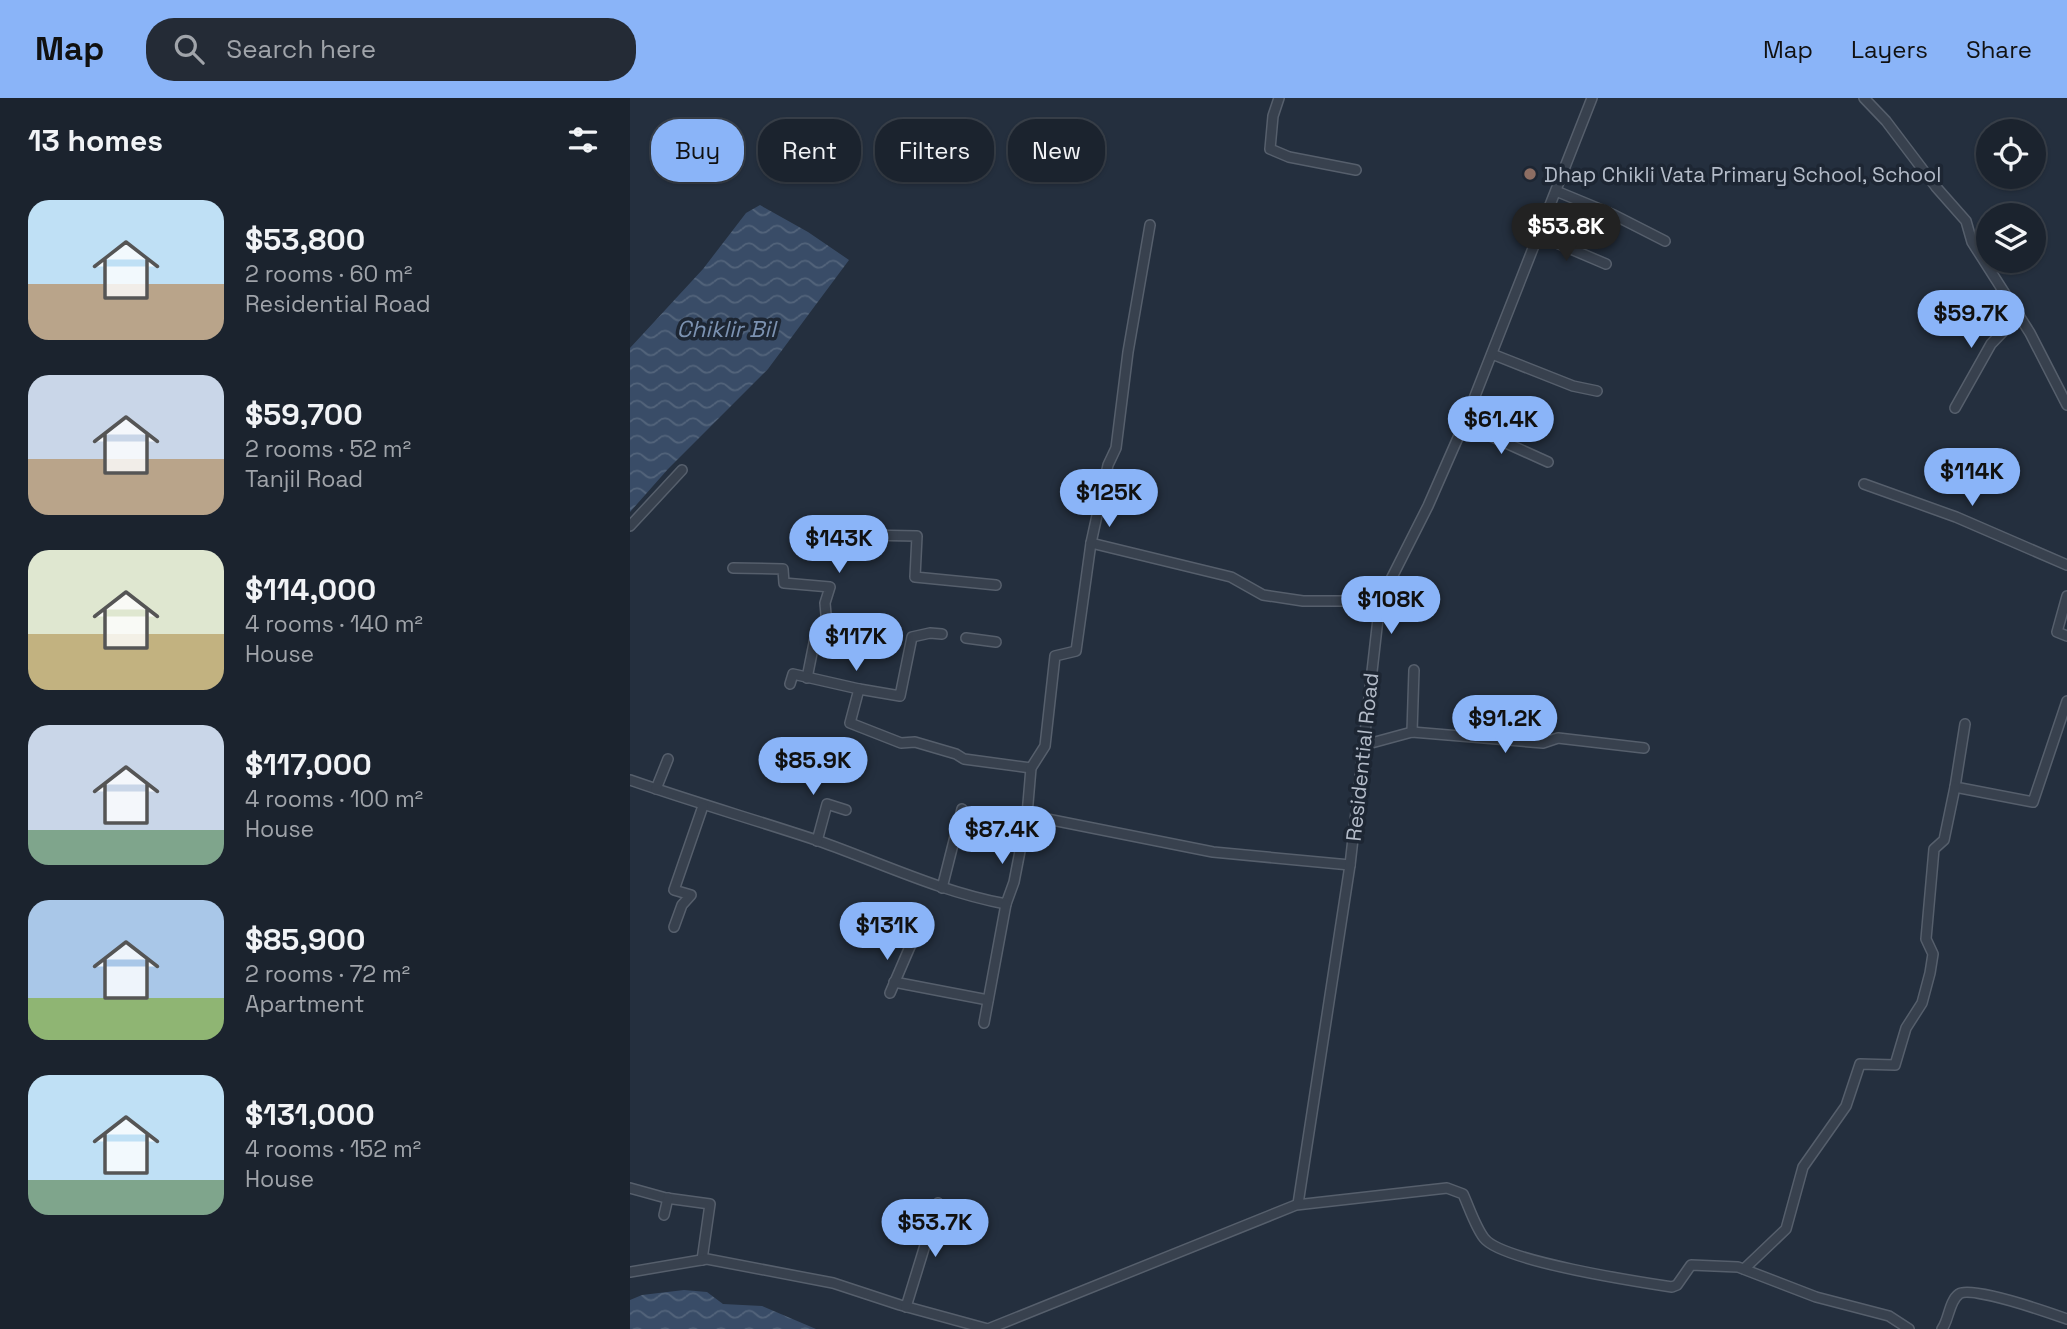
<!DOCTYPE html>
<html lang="en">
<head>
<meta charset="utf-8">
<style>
  body { margin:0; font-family:"Space Grotesk",sans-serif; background:#242b36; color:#f1f3f6; height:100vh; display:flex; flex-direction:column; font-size:26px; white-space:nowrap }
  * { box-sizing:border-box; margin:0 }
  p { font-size:23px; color:#a0a4aa }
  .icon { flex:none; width:38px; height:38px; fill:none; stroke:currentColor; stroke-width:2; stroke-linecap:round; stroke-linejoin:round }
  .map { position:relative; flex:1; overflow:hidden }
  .side { display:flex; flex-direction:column; background:#1b232e; width:630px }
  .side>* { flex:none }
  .hud { position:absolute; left:21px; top:21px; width:665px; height:63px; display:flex; gap:14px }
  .tools { position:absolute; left:1346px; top:21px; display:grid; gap:14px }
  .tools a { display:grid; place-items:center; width:70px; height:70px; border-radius:50%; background:#1b232e; box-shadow:0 2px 5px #0004,0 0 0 2px #39404a; font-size:35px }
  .price { position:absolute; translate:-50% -60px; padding:0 16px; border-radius:24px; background:#8ab4f8; color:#111; font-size:23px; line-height:46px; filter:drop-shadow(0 2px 4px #0008) }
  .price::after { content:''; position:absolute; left:50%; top:42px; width:21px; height:16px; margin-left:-10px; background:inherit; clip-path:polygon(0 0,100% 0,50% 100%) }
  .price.current { background:#222; color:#fff }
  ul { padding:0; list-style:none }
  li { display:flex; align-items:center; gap:21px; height:175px; padding:0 28px }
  li span { display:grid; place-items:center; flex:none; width:196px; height:140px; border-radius:21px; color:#555 }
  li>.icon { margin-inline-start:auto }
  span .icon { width:84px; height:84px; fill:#fffc; stroke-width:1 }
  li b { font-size:30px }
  h2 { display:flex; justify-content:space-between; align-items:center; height:84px; padding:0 28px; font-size:30px }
  .pill { padding:0 24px; border-radius:28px; background:#1b232e; box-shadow:0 2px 5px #0004,0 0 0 2px #39404a; font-size:24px; line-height:63px }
  .pill.current { background:#8ab4f8; color:#111 }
  header { display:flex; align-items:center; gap:42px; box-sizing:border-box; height:98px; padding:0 35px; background:#8ab4f8; color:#111 }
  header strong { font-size:33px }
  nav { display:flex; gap:38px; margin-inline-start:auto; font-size:24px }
  .search { width:490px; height:63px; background:#242b36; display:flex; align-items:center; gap:18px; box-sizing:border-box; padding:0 24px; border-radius:28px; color:#a0a4aa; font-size:26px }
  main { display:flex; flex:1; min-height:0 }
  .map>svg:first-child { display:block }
</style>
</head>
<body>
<header>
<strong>Map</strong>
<div class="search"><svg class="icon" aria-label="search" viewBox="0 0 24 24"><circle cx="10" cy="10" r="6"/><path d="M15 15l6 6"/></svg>Search here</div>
<nav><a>Map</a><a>Layers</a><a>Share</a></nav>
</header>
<main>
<section class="side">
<h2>13 homes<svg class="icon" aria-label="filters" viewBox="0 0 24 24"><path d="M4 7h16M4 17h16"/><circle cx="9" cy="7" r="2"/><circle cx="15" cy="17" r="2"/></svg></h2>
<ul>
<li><span style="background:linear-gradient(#bfe0f5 60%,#b9a48a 0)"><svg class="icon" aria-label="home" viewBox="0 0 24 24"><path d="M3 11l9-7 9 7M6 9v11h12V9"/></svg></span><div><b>$53,800</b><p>2 rooms · 60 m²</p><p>Residential Road</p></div></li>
<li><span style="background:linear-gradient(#c9d6e8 60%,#b9a48a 0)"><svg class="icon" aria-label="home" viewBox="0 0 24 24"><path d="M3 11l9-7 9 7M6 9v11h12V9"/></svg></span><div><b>$59,700</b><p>2 rooms · 52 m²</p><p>Tanjil Road</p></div></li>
<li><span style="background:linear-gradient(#dfe7d0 60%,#c2b280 0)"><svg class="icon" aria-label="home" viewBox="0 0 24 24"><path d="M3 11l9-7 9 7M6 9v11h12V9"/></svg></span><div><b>$114,000</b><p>4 rooms · 140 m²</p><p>House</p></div></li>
<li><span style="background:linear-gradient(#c9d6e8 75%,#7fa58c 0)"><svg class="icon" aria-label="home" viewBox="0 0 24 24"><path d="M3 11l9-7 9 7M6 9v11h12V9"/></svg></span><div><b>$117,000</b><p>4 rooms · 100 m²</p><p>House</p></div></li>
<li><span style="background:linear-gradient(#a9c7e8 70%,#8fb573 0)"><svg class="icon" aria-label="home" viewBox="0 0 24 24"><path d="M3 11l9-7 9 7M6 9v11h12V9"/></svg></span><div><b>$85,900</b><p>2 rooms · 72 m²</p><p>Apartment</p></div></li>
<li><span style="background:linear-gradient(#bfe0f5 75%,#7fa58c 0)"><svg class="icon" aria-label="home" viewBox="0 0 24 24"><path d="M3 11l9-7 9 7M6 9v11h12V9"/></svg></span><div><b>$131,000</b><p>4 rooms · 152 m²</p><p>House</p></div></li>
</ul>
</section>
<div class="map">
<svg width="1437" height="1231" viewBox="0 0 1437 1231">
  <defs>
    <pattern id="water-waves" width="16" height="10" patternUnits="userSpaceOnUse" patternTransform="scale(1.75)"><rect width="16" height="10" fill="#394c67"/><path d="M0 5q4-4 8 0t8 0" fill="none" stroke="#53647b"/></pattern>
  </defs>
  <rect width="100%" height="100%" fill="#242f3e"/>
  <!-- water -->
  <g fill="url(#water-waves)">
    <path d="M130,107L178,134L219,162L138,271L38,371L0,414V250L73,171L116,115Z"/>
    <path d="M54,1192L77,1194L93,1206L132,1208L186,1231H0V1202L12,1197Z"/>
  </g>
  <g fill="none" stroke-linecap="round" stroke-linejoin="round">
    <defs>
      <g id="street">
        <path d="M649,0L643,18L640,51L659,59L726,72"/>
        <path d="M1234,0L1256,23L1306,89L1336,123L1342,144L1400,235L1437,307"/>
        <path d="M926,93L984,117L1035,143"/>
        <path d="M908,137L976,166"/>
        <path d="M862,256L943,288L967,293"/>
        <path d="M1325,310L1361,246L1389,217"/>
        <path d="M834,326L918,364"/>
        <path d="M1234,386L1326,419L1437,467"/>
        <path d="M0,428L52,372"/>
        <path d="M233,437L287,438L285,479L366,487"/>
        <path d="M461,445L601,479L633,497L673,503H750"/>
        <path d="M103,470L153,471L154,485L200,489L195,505L197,528L187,530L177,580"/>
        <path d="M1437,498L1427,534L1437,538"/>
        <path d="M336,540L366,544"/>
        <path d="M160,586L163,576L229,591L220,625L271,645L285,644L326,656L334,661L401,670"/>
        <path d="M229,591L270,598L282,539L300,535L312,536"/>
        <path d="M1335,626L1325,689L1403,704L1437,603"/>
        <path d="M782,634L784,572"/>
        <path d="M734,647L782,634L913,645L928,640L1014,650"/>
        <path d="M0,682C63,704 126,722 189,743C251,765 311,794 376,806L384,784L397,717L583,754L720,767"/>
        <path d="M26,691L38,661"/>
        <path d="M397,717L401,670L415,648L425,558L446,553L461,445L478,367L486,350L498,254L520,127"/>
        <path d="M187,743L197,706L216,712"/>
        <path d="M312,790L332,711"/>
        <path d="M44,829L52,807L61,797L44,792L73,708"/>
        <path d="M264,884L358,902"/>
        <path d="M260,895L282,844"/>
        <path d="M354,925L376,806"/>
        <path d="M0,1090L36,1100L80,1106L72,1162"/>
        <path d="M668,1106L720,767L750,503L798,408L834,326L962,0"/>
        <path d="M34,1117L38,1100"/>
        <path d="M1114,1171L1156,1131L1173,1069L1216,1008L1230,966L1265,967L1276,930L1292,905L1300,875L1303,856L1296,841L1304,751L1314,742L1325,689"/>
        <path d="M0,1174L77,1161L203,1185L270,1207L358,1231L666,1107L817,1090L833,1096C839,1109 845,1128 854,1140C871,1163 1009,1184 1042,1189L1047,1187L1061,1167L1108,1169L1186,1199L1259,1218L1279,1231"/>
        <path d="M276,1209L308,1105"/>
        <path d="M1312,1231C1319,1222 1319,1203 1329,1196C1341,1187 1420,1215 1437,1221"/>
      </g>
    </defs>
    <!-- street casing -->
    <use href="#street" stroke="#565f6c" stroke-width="12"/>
    <!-- street -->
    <use href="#street" stroke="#38414e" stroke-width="9"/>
  </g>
  <!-- markers -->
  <circle fill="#8d6e63" stroke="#1d2633" stroke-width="2.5" cx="900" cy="76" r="7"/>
  <g text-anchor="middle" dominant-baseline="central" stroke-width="7" stroke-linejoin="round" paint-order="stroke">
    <!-- poi labels -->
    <g font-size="21" fill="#b4bcc9" stroke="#1d2633" text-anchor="start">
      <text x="914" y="76">Dhap Chikli Vata Primary School, School</text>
    </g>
    <!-- street labels -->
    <g font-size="21" fill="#b4bcc9" stroke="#1d2633">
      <text transform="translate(732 659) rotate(-84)">Residential Road</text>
    </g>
    <!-- water labels -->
    <g font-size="23" font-style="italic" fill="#7c92b1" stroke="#1d2633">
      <text x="96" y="231">Chiklir Bil</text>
    </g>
  </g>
</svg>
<div class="tools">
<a><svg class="icon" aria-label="locate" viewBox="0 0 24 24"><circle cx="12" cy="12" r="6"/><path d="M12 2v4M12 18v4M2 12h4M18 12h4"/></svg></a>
<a><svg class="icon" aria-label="layers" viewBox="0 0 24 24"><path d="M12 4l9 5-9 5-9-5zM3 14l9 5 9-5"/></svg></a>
</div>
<b class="price current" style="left:936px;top:165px">$53.8K</b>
<b class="price" style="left:1341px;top:252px">$59.7K</b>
<b class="price" style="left:871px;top:358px">$61.4K</b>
<b class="price" style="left:1342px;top:410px">$114K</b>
<b class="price" style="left:479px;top:431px">$125K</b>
<b class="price" style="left:209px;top:477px">$143K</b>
<b class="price" style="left:761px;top:538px">$108K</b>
<b class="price" style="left:226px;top:575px">$117K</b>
<b class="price" style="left:875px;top:657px">$91.2K</b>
<b class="price" style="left:183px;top:699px">$85.9K</b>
<b class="price" style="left:372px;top:768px">$87.4K</b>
<b class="price" style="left:257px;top:864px">$131K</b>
<b class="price" style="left:305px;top:1161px">$53.7K</b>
<div class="hud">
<a class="pill current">Buy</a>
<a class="pill">Rent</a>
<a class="pill">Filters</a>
<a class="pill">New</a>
</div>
</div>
</main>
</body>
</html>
